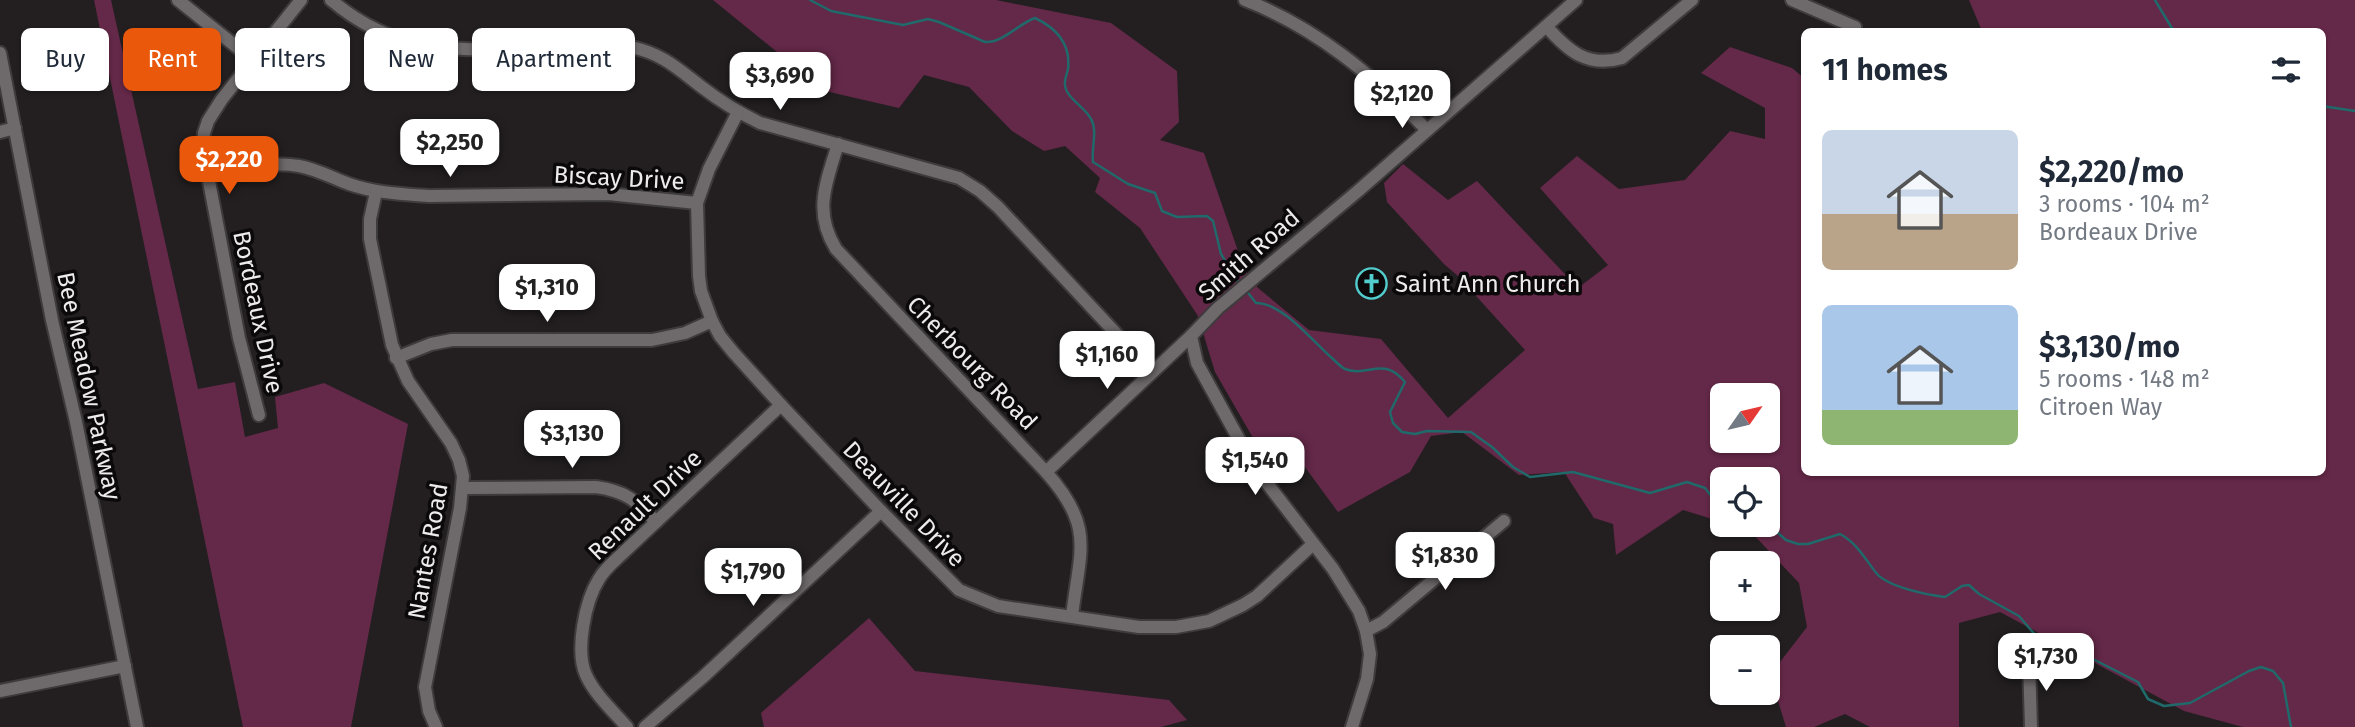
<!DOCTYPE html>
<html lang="en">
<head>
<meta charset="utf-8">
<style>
  body { margin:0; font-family:"Fira Sans",sans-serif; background:#f2f2f3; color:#1f2937; height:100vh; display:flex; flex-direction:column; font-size:26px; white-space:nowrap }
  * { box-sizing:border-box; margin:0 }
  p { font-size:23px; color:#747a83 }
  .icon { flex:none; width:38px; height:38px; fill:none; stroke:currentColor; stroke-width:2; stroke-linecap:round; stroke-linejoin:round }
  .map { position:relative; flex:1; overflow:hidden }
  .details { position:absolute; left:1801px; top:28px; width:525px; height:448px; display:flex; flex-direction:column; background:#fff; border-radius:10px; box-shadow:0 2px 5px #0004 }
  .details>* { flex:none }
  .top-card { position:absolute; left:21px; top:28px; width:665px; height:63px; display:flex; gap:14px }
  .needle { width:46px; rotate:56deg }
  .fabs { position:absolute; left:1710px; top:383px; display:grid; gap:14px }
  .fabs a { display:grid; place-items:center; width:70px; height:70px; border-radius:10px; background:#fff; box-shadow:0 2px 5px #0004; font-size:35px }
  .price { position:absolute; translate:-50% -60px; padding:0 16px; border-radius:14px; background:#fff; color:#222; font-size:23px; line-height:46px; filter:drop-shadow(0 2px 4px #0008) }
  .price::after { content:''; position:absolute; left:50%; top:42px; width:21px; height:16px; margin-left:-10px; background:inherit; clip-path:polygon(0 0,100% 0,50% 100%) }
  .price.active { background:#ea580c; color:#fff }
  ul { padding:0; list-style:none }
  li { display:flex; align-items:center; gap:21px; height:175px; padding:0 21px }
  li span { display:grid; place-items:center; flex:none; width:196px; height:140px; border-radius:10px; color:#555 }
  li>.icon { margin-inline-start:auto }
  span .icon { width:84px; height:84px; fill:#fffc; stroke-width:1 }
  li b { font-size:30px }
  h2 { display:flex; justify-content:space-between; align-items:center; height:84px; padding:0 21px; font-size:30px }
  .tag { padding:0 24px; border-radius:10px; background:#fff; box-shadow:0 2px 5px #0004; font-size:24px; line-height:63px }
  .tag.active { background:#ea580c; color:#fff }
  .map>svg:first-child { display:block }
</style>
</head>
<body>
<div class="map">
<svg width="2355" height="727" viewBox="0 0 2355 727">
  <rect width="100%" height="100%" fill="#231f21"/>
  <!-- green -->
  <g fill="#642848" fill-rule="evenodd">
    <path d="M94,0H111L198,389L235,382L245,437L278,428L275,397L324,383L408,424L351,727H243Z"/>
    <path d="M713,0H996L1111,23L1177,71L1179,122L1160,140L1204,153L1245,271L1258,288L1309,330L1381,339L1448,418L1525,350L1458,276L1444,264L1387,202L1384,183L1403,164L1448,200L1477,181L1578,288L1608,265L1540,188L1577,156L1619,189L1685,180L1730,131L1765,139V108L1701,73L1730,47L1792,68L1804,78V472H2322V32L1982,31L1969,0H2355V727H2243L2184,711L2000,612L1959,623V727H1870L1845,714L1814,727H1786L1770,675L1807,627L1799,583L1752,533L1730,525H1768V480H1722V522L1683,510L1616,555L1613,524L1594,518L1564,472L1519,475L1462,432L1431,436L1410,472L1338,512L1296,455L1271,469L1215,372L1198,316L1140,228L1095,192L1100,178L1065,146L1044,151L1012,131L969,87L924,75L899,108L825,91ZM1722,396H1768V441H1722Z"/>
    <path d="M869,618L915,671L1169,700L1187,720L1161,727H764L761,713Z"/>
  </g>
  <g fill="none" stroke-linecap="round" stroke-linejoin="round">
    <!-- stream -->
    <g stroke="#206a6b" stroke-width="2.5">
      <path d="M810,0L831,11L903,25L928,19L939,22L985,42C1003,43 1018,24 1035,18C1056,28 1071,44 1068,69C1067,74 1064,80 1065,85C1066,98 1085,107 1091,119C1098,131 1091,148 1093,162L1128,184L1155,193L1162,211L1177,217L1207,216L1213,221L1221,254L1240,285"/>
      <path d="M2155,0L2173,30L2177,32"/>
      <path d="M2322,106L2355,111"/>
      <path d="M1245,289L1256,303C1283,303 1312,341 1333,359C1336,362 1341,367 1345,369C1368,378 1383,355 1405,382L1390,412L1393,423L1402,432L1415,434L1427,431L1471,432L1492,447L1513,467L1530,477L1573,472L1650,493L1687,482L1705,488L1722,510"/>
      <path d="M1752,525L1778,533L1786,540L1798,544H1808L1840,534C1857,543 1865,559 1877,574C1889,587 1927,595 1945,597L1962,586L1969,585L1979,594L2019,616L2036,636L2081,653L2138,682L2148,699L2164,706L2190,703L2249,671L2261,667L2273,671L2283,683L2291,727"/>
    </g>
    <defs>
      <g id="minor">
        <path d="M178,0L253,60"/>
        <path d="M331,0C392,51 442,50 518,49C555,49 593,48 631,47C663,54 677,68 703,88C721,102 740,113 760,123L959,178L980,191L998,207L1152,372"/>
        <path d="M1245,0C1317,28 1373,76 1427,130"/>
        <path d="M1792,0L1855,27"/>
        <path d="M1547,27C1568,51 1588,68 1622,58L1692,0"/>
        <path d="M0,53L52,320L76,422L137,727"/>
        <path d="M738,112L709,169L697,203L699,276L701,291L712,321L720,336L733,352L781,405L881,511L959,590L998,606L1139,627H1176L1209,621L1243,605L1257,596L1313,544"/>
        <path d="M0,132L15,128"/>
        <path d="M838,144C826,183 813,212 836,249L1046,472C1095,527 1080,549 1072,616"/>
        <path d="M208,176C238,170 268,161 299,166C316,169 333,178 349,184C375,193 401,194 429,196L608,194L697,203"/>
        <path d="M376,192L370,219V239L392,345L408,381L451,443L459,460L463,476L460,508L425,687L429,711L436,727"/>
        <path d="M396,358L431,344L452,340H652L685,333L712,321"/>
        <path d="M259,415L239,338L203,150L204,133L208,121L222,99L301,0"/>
        <path d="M1046,472L1191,336"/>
        <path d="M463,488L596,487C625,491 636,500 656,522"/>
        <path d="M1366,631L1383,622L1504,521"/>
        <path d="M2029,660L2031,727"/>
        <path d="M0,691L125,666"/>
        <path d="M627,727C613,711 595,695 586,675C575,651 585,601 599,579C605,568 616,560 625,551L781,405"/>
        <path d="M645,727L703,677L881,511"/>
        <path d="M1352,727L1367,679L1370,654L1366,631L1359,611L1333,569L1253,465L1197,363L1191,336L1218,308L1358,191L1576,0"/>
      </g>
    </defs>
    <!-- minor casing -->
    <use href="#minor" stroke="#3e3b3c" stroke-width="16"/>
    <!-- minor -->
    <use href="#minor" stroke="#6e696b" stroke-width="12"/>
  </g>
  <!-- icons -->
  <defs>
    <symbol id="church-ring" viewBox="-11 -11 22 22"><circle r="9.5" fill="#0b090a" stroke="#52cdce" stroke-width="1.5"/><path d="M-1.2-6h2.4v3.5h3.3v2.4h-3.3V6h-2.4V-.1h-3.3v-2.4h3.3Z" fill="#52cdce"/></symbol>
  </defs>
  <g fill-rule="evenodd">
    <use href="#church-ring" x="1354" y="266" width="35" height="35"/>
  </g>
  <g text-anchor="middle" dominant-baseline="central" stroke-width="7" stroke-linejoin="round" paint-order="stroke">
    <!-- street labels -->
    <g font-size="24" fill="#eeebec" stroke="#0b090a">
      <text transform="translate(619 178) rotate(3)">Biscay Drive</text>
      <text transform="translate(1249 255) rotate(-41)">Smith Road</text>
      <text transform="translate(258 312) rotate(78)">Bordeaux Drive</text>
      <text transform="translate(972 363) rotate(46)">Cherbourg Road</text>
      <text transform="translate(89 386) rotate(78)">Bee Meadow Parkway</text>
      <text transform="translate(904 504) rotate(46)">Deauville Drive</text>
      <text transform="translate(645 505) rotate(-44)">Renault Drive</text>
      <text transform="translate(428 551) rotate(-80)">Nantes Road</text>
    </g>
    <!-- poi labels -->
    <g font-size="24" fill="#eeebec" stroke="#0b090a" text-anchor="start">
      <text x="1395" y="284">Saint Ann Church</text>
    </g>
  </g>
</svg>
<div class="fabs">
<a><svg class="needle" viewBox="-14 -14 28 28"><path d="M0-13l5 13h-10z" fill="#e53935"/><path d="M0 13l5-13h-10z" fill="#747a83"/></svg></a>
<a><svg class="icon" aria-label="locate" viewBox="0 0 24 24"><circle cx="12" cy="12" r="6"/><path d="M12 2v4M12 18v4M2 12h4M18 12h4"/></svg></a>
<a>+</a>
<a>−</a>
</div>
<b class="price" style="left:780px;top:112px">$3,690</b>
<b class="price" style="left:1402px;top:130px">$2,120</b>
<b class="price" style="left:450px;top:179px">$2,250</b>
<b class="price active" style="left:229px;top:196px">$2,220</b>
<b class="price" style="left:547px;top:324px">$1,310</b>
<b class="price" style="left:1107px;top:391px">$1,160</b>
<b class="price" style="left:572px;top:470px">$3,130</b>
<b class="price" style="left:1255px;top:497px">$1,540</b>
<b class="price" style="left:1445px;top:592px">$1,830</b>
<b class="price" style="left:753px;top:608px">$1,790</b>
<b class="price" style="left:2046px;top:693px">$1,730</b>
<div class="top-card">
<a class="tag">Buy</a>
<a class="tag active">Rent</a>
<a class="tag">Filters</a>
<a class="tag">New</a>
<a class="tag">Apartment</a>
</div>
<section class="details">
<h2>11 homes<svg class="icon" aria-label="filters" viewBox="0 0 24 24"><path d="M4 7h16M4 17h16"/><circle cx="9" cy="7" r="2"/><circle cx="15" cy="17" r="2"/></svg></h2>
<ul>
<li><span style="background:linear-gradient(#c9d6e8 60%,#b9a48a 0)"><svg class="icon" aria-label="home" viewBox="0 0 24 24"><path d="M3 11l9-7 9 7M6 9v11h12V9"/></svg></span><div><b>$2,220/mo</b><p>3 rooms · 104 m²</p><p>Bordeaux Drive</p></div></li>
<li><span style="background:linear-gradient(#a9c7e8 75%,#8fb573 0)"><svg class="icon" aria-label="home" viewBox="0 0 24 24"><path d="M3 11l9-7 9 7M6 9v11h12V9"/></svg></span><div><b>$3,130/mo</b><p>5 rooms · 148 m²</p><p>Citroen Way</p></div></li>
</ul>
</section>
</div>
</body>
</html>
